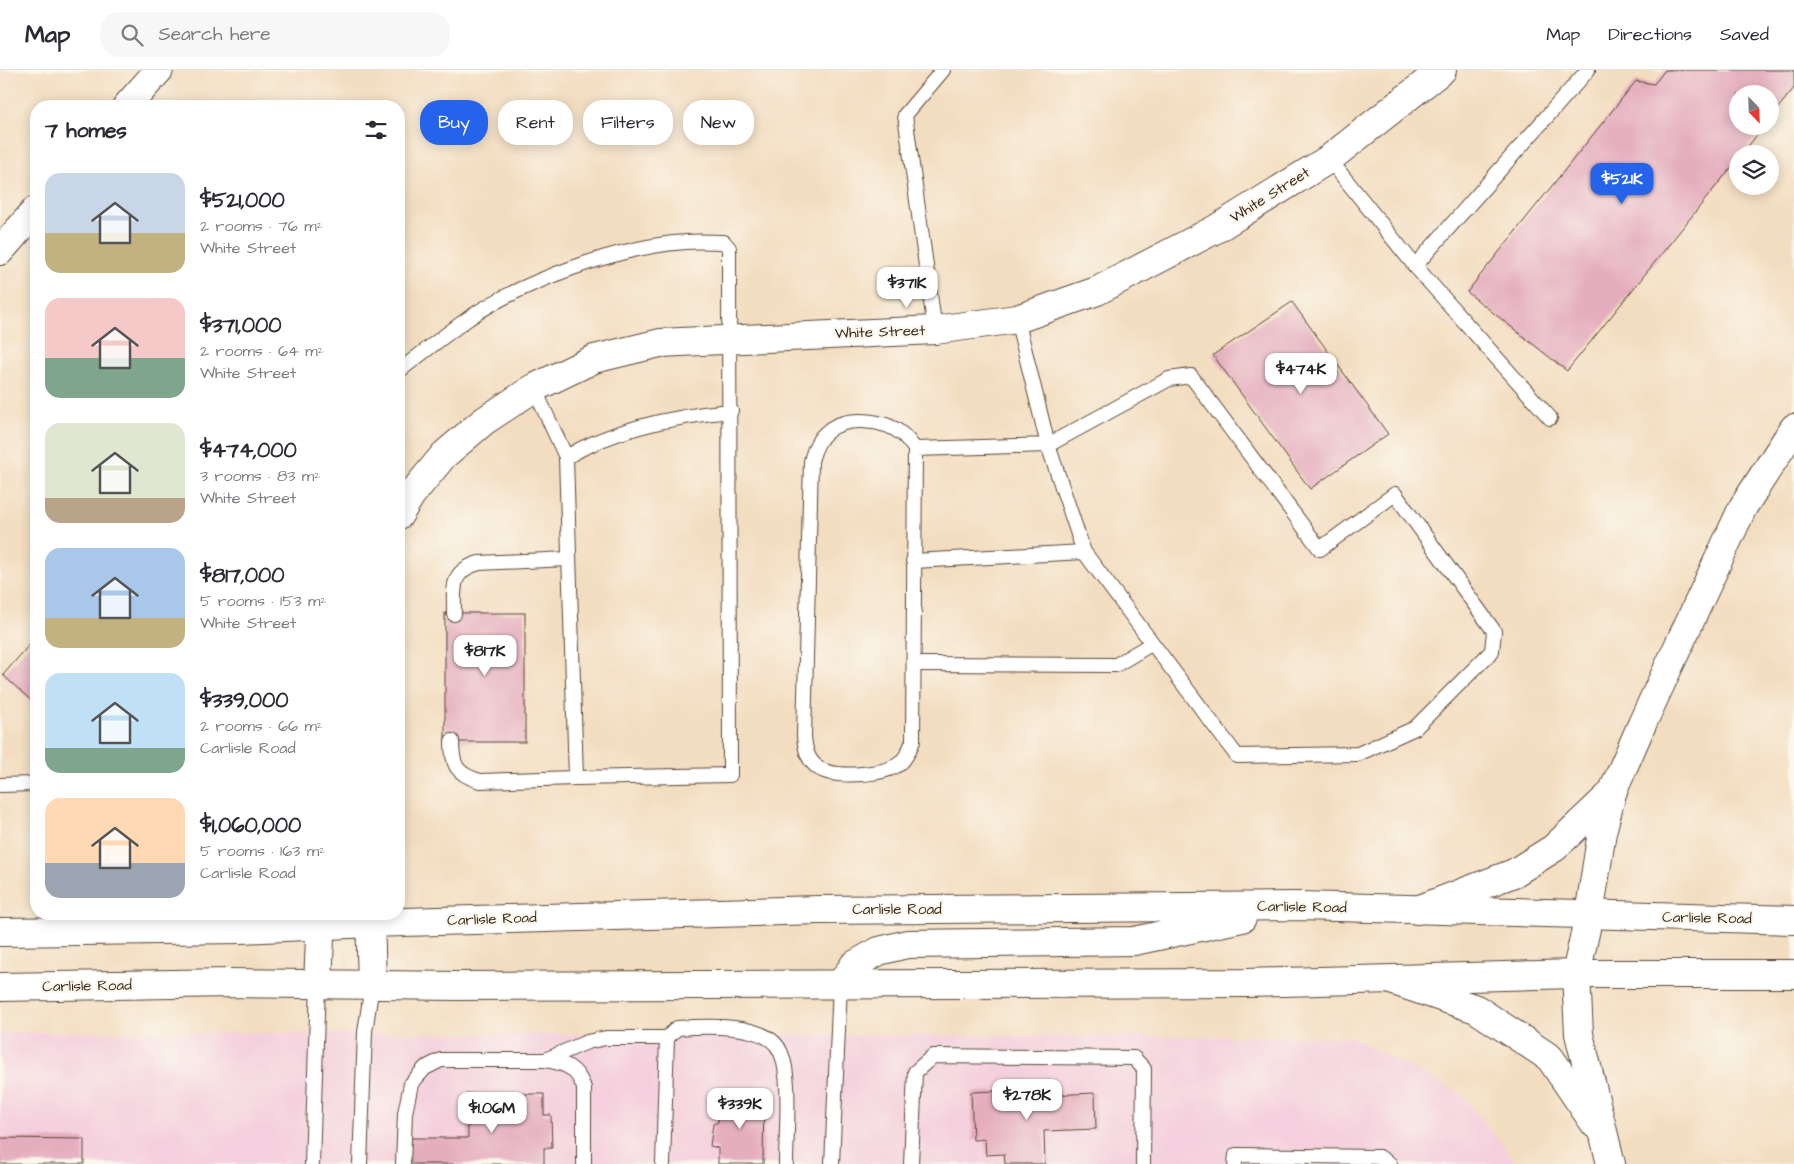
<!DOCTYPE html>
<html lang="en">
<head>
<meta charset="utf-8">
<style>
  body { margin:0; font-family:"Architects Daughter",sans-serif; background:#f7f7f7; color:#2b2b33; height:100vh; display:flex; flex-direction:column; font-size:19px; white-space:nowrap }
  * { box-sizing:border-box; margin:0 }
  p { font-size:16px; color:#7c7c81 }
  .icon { flex:none; width:28px; height:28px; fill:none; stroke:currentColor; stroke-width:2; stroke-linecap:round; stroke-linejoin:round }
  .map { position:relative; flex:1; overflow:hidden }
  .side { position:absolute; left:30px; top:30px; width:375px; height:820px; display:flex; flex-direction:column; background:#fff; border-radius:20px; box-shadow:0 2px 12px #0003 }
  .side>* { flex:none }
  .top-card { position:absolute; left:420px; top:30px; width:475px; height:45px; display:flex; gap:10px }
  .needle { width:32px; rotate:157deg }
  .tools { position:absolute; left:1729px; top:15px; display:grid; gap:10px }
  .tools a { display:grid; place-items:center; width:50px; height:50px; border-radius:50%; background:#fff; box-shadow:0 2px 12px #0003; font-size:25px }
  .price { position:absolute; translate:-50% -42px; padding:0 11px; border-radius:10px; background:#fff; color:#222; font-size:16px; line-height:32px; filter:drop-shadow(0 1px 2px #0008) }
  .price::after { content:''; position:absolute; left:50%; top:30px; width:15px; height:11px; margin-left:-8px; background:inherit; clip-path:polygon(0 0,100% 0,50% 100%) }
  .price.active { background:#2563eb; color:#fff }
  ul { padding:0; list-style:none }
  li { display:flex; align-items:center; gap:15px; height:125px; padding:0 15px }
  li span { display:grid; place-items:center; flex:none; width:140px; height:100px; border-radius:15px; color:#555 }
  li>.icon { margin-inline-start:auto }
  span .icon { width:60px; height:60px; fill:#fffc; stroke-width:1 }
  li b { font-size:21px }
  h2 { display:flex; justify-content:space-between; align-items:center; height:60px; padding:0 15px; font-size:21px }
  .tag { padding:0 18px; border-radius:20px; background:#fff; box-shadow:0 2px 12px #0003; font-size:18px; line-height:45px }
  .tag.active { background:#2563eb; color:#fff }
  header { display:flex; align-items:center; gap:30px; box-sizing:border-box; height:70px; padding:0 25px; background:#fff; border-bottom:1px solid #e1e1e2 }
  header strong { font-size:24px }
  nav { display:flex; gap:28px; margin-inline-start:auto; font-size:18px }
  .search { width:350px; height:45px; background:#f7f7f7; display:flex; align-items:center; gap:12px; box-sizing:border-box; padding:0 18px; border-radius:20px; color:#7c7c81; font-size:19px }
  .map>svg:first-child { display:block }
</style>
</head>
<body>
<header>
<strong>Map</strong>
<div class="search"><svg class="icon" aria-label="search" viewBox="0 0 24 24"><circle cx="10" cy="10" r="6"/><path d="M15 15l6 6"/></svg>Search here</div>
<nav><a>Map</a><a>Directions</a><a>Saved</a></nav>
</header>
<div class="map">
<svg width="1794" height="1094" viewBox="0 0 1794 1094">
  <rect width="100%" height="100%" fill="#fbf7ec"/>
  <filter id="ink" filterUnits="userSpaceOnUse"><feTurbulence type="fractalNoise" baseFrequency=".02" numOctaves="2"/><feDisplacementMap in="SourceGraphic" scale="10" xChannelSelector="R" yChannelSelector="G"/><feConvolveMatrix kernelMatrix="1 2 1 2 8 2 1 2 1" color-interpolation-filters="sRGB"/></filter>
  <filter id="wash" filterUnits="userSpaceOnUse"><feTurbulence type="fractalNoise" baseFrequency=".0096" numOctaves="4" result="noise"/><feDisplacementMap in="SourceGraphic" scale="20" xChannelSelector="R" yChannelSelector="G"/><feGaussianBlur stdDeviation="1.12" result="paint"/><feColorMatrix in="noise" values="0 0 0 0 0 0 0 0 0 0 0 0 0 0 0 0 0 1.4 0 .05"/><feComposite in="paint" operator="in"/></filter>
  <g filter="url(#wash)">
    <rect width="100%" height="100%" fill="#f3ddc0"/>
    <!-- built -->
    <path fill="#f4cfdd" d="M0,962L1351,967L1462,1025L1517,1094H0Z"/>
    <g id="blocks">
      <!-- building -->
      <g fill="#e5aebe">
        <path d="M1665,0H1794V18L1770,48V24H1738V56H1764L1742,84H1738V89L1567,301L1467,222L1636,11L1654,14Z"/>
        <path d="M1292,232L1388,364L1310,419L1213,285Z"/>
        <rect x="445" y="543" width="80" height="129"/>
        <path d="M36,567V635L3,605Z"/>
        <path d="M1051,1019V1025L1095,1023L1096,1059L1044,1061L1045,1094H1005L1004,1084L986,1085L985,1069L973,1070L971,1022Z"/>
        <path d="M467,1024H544V1045H551L552,1078H544V1094H408L407,1068H468Z"/>
        <path d="M720,1026H764L763,1094H718V1078L710,1076L713,1054L718,1052Z"/>
        <path d="M0,1068L84,1069V1094H0Z"/>
      </g>
    </g>
  </g>
  <g filter="url(#ink)">
    <use href="#blocks" fill-opacity="0" stroke="#574536" stroke-width="1"/>
    <g fill="none" stroke-linecap="round" stroke-linejoin="round">
      <defs>
        <g id="lane">
          <path d="M1329,89L1415,196L1550,348"/>
          <path d="M1415,196L1588,0"/>
          <path d="M935,260L905,45L943,0"/>
          <path d="M399,301C422,283 445,265 469,248C524,211 620,176 686,172C699,171 712,172 724,172L729,178L730,705L576,708L566,387L534,318"/>
          <path d="M915,379C911,374 907,368 902,364C884,349 846,346 828,361C818,368 814,380 811,391L804,666C805,678 807,689 817,697C832,709 879,705 896,696C905,691 909,681 913,671L915,379L1048,375L1169,309L1191,306L1320,479L1395,424L1494,561L1492,581L1415,658L1358,684L1237,686L1084,482L1048,375L1017,249"/>
          <path d="M566,387C614,359 676,346 731,341"/>
          <path d="M913,491L1084,482"/>
          <path d="M454,544C454,518 450,501 479,493L569,489"/>
          <path d="M914,594L1116,595L1151,574"/>
          <path d="M452,671C452,695 456,704 480,711L576,708"/>
          <path d="M0,715L36,714"/>
          <path d="M545,990L587,972L606,968H667"/>
          <path d="M312,1094L318,914"/>
          <path d="M360,1094L365,962L372,915"/>
          <path d="M403,1094L405,1043L411,1014L425,998L441,990H545C566,993 577,998 584,1018V1094"/>
          <path d="M663,1094L667,968L677,958C704,956 767,952 780,981C792,1004 786,1066 786,1094"/>
          <path d="M832,1094L840,915"/>
          <path d="M911,1094L915,1002L933,986L1134,988L1144,999L1143,1094"/>
          <path d="M1235,1094L1236,1085L1379,1087L1390,1094"/>
        </g>
        <g id="street">
          <path d="M127,36L159,0"/>
          <path d="M0,181L36,140"/>
        </g>
        <g id="secondary">
          <path d="M399,445L411,425L444,385L484,351L534,318L594,289L660,273L935,260L1017,249L1097,221L1216,159L1329,89L1442,0"/>
          <path d="M370,844L372,915"/>
          <path d="M318,914L321,844"/>
        </g>
        <g id="primary">
          <path d="M0,862L241,859L370,853L819,840L1300,836L1794,850"/>
          <path d="M840,915L854,895L879,881L907,874L1134,871L1242,848"/>
          <path d="M0,917L231,913L455,916L1246,913L1576,904H1794"/>
        </g>
        <g id="highway">
          <path d="M1417,840L1514,803L1554,778L1612,723"/>
          <path d="M1391,910L1476,939L1550,988L1595,1054"/>
          <path d="M1611,1094L1579,964L1576,904L1589,845L1602,762L1612,723L1642,654L1743,437L1794,358"/>
        </g>
      </defs>
      <!-- lane casing -->
      <use href="#lane" stroke="#574536" stroke-width="16"/>
      <!-- street casing -->
      <use href="#street" stroke="#574536" stroke-width="30"/>
      <!-- secondary casing -->
      <use href="#secondary" stroke="#574536" stroke-width="30"/>
      <!-- primary casing -->
      <use href="#primary" stroke="#574536" stroke-width="30"/>
      <!-- highway casing -->
      <use href="#highway" stroke="#574536" stroke-width="30"/>
      <!-- lane -->
      <use href="#lane" stroke="#fff" stroke-width="14"/>
      <!-- street -->
      <use href="#street" stroke="#fff" stroke-width="28"/>
      <!-- secondary -->
      <use href="#secondary" stroke="#fff" stroke-width="28"/>
      <!-- primary -->
      <use href="#primary" stroke="#fff" stroke-width="28"/>
      <!-- highway -->
      <use href="#highway" stroke="#fff" stroke-width="28"/>
    </g>
  </g>
  <g text-anchor="middle" dominant-baseline="central" stroke-width="4.5" stroke-linejoin="round" paint-order="stroke">
    <!-- street labels -->
    <g font-size="15" fill="#3b2a1e" stroke="#fbf7ec">
      <text transform="translate(1270 125) rotate(-32)">White Street</text>
      <text transform="translate(880 262) rotate(-2)">White Street</text>
      <text transform="translate(1302 837) rotate(1)">Carlisle Road</text>
      <text x="897" y="839">Carlisle Road</text>
      <text transform="translate(1707 848) rotate(1)">Carlisle Road</text>
      <text transform="translate(492 849) rotate(-2)">Carlisle Road</text>
      <text transform="translate(87 916) rotate(-1)">Carlisle Road</text>
    </g>
  </g>
</svg>
<div class="tools">
<a><svg class="needle" viewBox="-14 -14 28 28"><path d="M0-13l5 13h-10z" fill="#e53935"/><path d="M0 13l5-13h-10z" fill="#7c7c81"/></svg></a>
<a><svg class="icon" aria-label="layers" viewBox="0 0 24 24"><path d="M12 4l9 5-9 5-9-5zM3 14l9 5 9-5"/></svg></a>
</div>
<b class="price active" style="left:1622px;top:135px">$521K</b>
<b class="price" style="left:907px;top:239px">$371K</b>
<b class="price" style="left:1301px;top:325px">$474K</b>
<b class="price" style="left:485px;top:607px">$817K</b>
<b class="price" style="left:1027px;top:1051px">$278K</b>
<b class="price" style="left:740px;top:1060px">$339K</b>
<b class="price" style="left:492px;top:1064px">$1.06M</b>
<div class="top-card">
<a class="tag active">Buy</a>
<a class="tag">Rent</a>
<a class="tag">Filters</a>
<a class="tag">New</a>
</div>
<section class="side">
<h2>7 homes<svg class="icon" aria-label="filters" viewBox="0 0 24 24"><path d="M4 7h16M4 17h16"/><circle cx="9" cy="7" r="2"/><circle cx="15" cy="17" r="2"/></svg></h2>
<ul>
<li><span style="background:linear-gradient(#c9d6e8 60%,#c2b280 0)"><svg class="icon" aria-label="home" viewBox="0 0 24 24"><path d="M3 11l9-7 9 7M6 9v11h12V9"/></svg></span><div><b>$521,000</b><p>2 rooms · 76 m²</p><p>White Street</p></div></li>
<li><span style="background:linear-gradient(#f6c9c9 60%,#7fa58c 0)"><svg class="icon" aria-label="home" viewBox="0 0 24 24"><path d="M3 11l9-7 9 7M6 9v11h12V9"/></svg></span><div><b>$371,000</b><p>2 rooms · 64 m²</p><p>White Street</p></div></li>
<li><span style="background:linear-gradient(#dfe7d0 75%,#b9a48a 0)"><svg class="icon" aria-label="home" viewBox="0 0 24 24"><path d="M3 11l9-7 9 7M6 9v11h12V9"/></svg></span><div><b>$474,000</b><p>3 rooms · 83 m²</p><p>White Street</p></div></li>
<li><span style="background:linear-gradient(#a9c7e8 70%,#c2b280 0)"><svg class="icon" aria-label="home" viewBox="0 0 24 24"><path d="M3 11l9-7 9 7M6 9v11h12V9"/></svg></span><div><b>$817,000</b><p>5 rooms · 153 m²</p><p>White Street</p></div></li>
<li><span style="background:linear-gradient(#bfe0f5 75%,#7fa58c 0)"><svg class="icon" aria-label="home" viewBox="0 0 24 24"><path d="M3 11l9-7 9 7M6 9v11h12V9"/></svg></span><div><b>$339,000</b><p>2 rooms · 66 m²</p><p>Carlisle Road</p></div></li>
<li><span style="background:linear-gradient(#ffd9b3 65%,#9aa5b1 0)"><svg class="icon" aria-label="home" viewBox="0 0 24 24"><path d="M3 11l9-7 9 7M6 9v11h12V9"/></svg></span><div><b>$1,060,000</b><p>5 rooms · 163 m²</p><p>Carlisle Road</p></div></li>
</ul>
</section>
</div>
</body>
</html>
